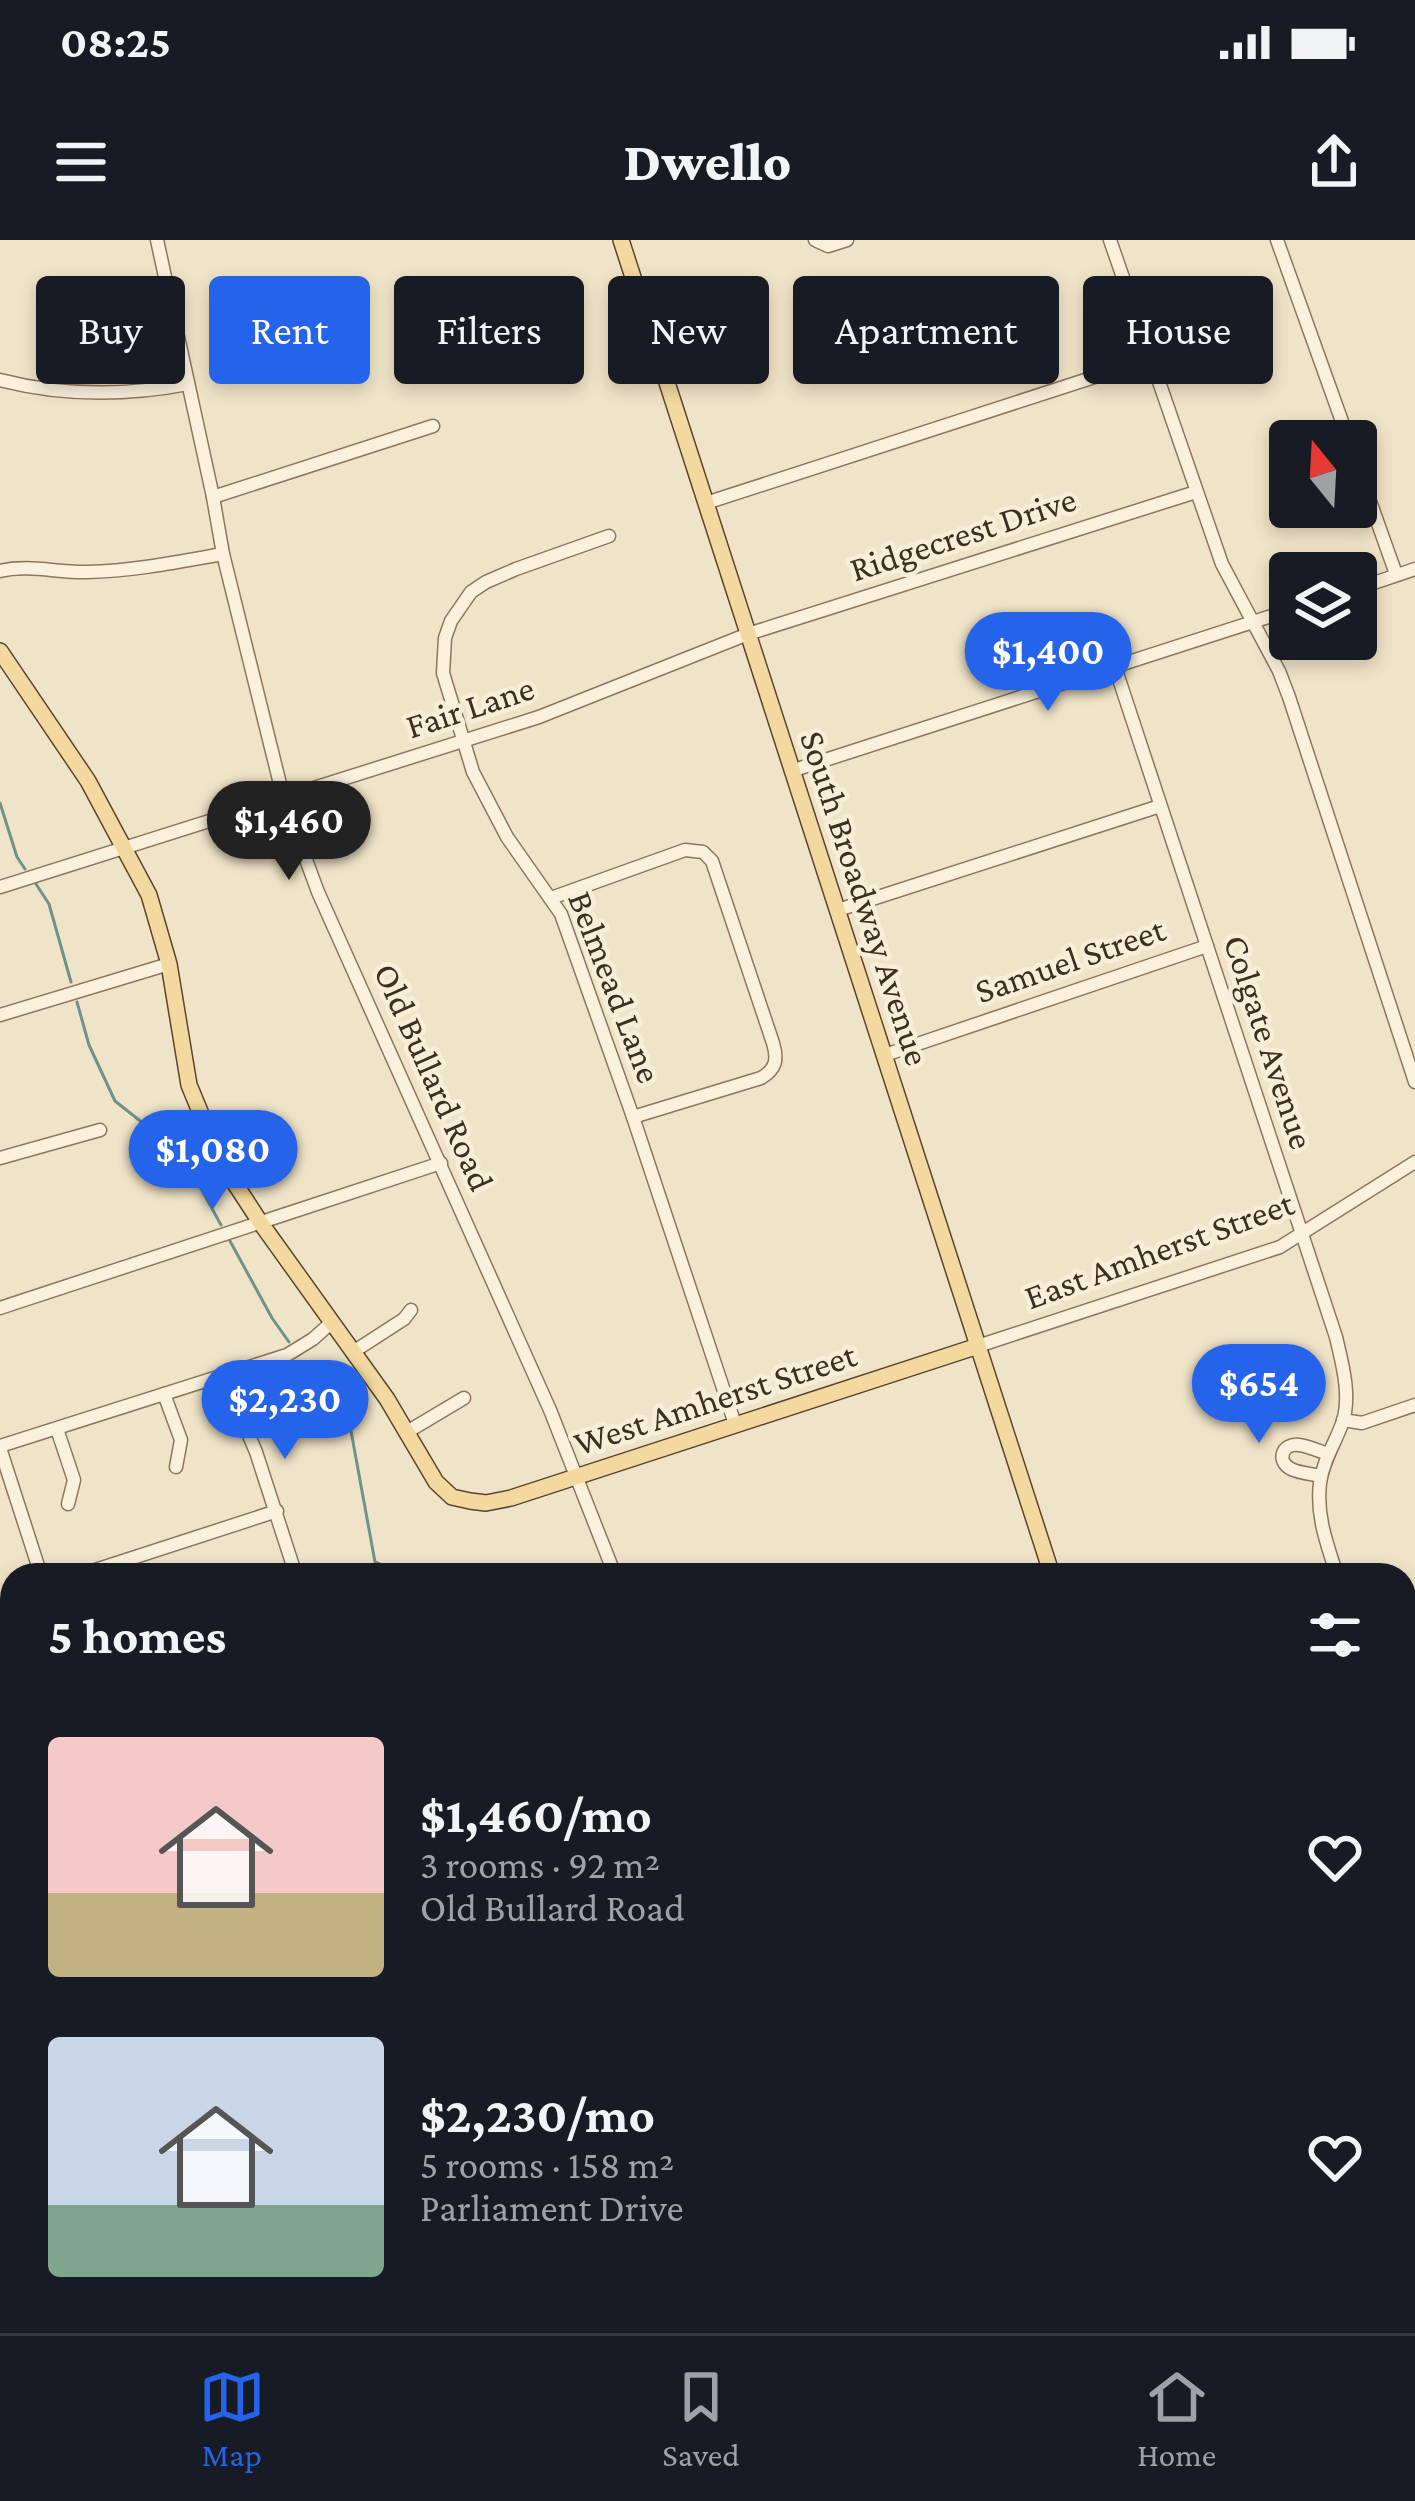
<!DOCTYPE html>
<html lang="en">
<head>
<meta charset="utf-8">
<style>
  body { margin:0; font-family:"Crimson Pro",serif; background:#242831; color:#f1f3f6; height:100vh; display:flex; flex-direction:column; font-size:45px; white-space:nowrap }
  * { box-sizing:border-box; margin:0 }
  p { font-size:39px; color:#9ea1a6 }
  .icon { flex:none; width:66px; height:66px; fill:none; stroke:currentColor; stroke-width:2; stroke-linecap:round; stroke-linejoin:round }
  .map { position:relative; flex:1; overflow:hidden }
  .details { position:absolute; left:0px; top:1323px; width:1416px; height:771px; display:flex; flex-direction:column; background:#171b24; border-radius:36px 36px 0 0; box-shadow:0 6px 18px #0003 }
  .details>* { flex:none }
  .top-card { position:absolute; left:36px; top:36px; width:1344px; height:108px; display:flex; gap:24px }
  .needle { width:78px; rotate:342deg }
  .buttons { position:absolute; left:1269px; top:180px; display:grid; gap:24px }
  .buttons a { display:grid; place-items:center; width:108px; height:108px; border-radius:12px; background:#171b24; box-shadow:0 6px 18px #0003; font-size:60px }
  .price { position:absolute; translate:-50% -102px; padding:0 27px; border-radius:42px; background:#2563eb; color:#fff; font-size:39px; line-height:78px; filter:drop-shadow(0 3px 6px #0008) }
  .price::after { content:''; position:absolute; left:50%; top:72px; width:36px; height:27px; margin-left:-18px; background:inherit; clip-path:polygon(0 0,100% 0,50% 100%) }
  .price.active { background:#222; color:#fff }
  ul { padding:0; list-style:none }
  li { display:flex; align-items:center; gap:36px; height:300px; padding:0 48px }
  li span { display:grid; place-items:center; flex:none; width:336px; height:240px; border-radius:12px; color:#555 }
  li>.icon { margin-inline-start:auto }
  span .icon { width:144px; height:144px; fill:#fffc; stroke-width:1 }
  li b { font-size:51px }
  h2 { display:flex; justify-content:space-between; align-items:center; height:144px; padding:0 48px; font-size:51px }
  .tag { padding:0 42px; border-radius:12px; background:#171b24; box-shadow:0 6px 18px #0003; font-size:42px; line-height:108px }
  .tag.active { background:#2563eb; color:#fff }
  .status { display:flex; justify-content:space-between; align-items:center; height:84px; padding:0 60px; background:#171b24; direction:ltr }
  .status svg { height:33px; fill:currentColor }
  header { display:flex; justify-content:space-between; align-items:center; height:156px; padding:0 48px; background:#171b24; font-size:54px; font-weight:800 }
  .tabs { display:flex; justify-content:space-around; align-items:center; height:168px; border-top:3px solid #363941; background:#171b24; font-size:33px; color:#9ea1a6 }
  .tabs a { display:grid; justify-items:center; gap:6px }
  .tabs .active { color:#2563eb }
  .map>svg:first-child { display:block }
</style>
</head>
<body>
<div class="status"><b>08:25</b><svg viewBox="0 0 49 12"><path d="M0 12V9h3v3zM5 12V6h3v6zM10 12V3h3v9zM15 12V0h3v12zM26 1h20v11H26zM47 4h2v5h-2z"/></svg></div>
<header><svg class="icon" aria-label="menu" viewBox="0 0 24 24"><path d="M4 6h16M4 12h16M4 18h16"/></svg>Dwello<svg class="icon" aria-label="share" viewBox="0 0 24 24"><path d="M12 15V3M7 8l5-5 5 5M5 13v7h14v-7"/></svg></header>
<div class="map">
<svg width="1415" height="2093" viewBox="0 0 1415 2093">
  <rect width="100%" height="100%" fill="#f0e4c8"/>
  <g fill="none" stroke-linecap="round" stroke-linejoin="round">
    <!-- stream -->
    <g stroke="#6f938a" stroke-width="3">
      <path d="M0,563L17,617L25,629"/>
      <path d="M36,644L49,664L71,742"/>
      <path d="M77,762L89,805L115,861L153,891L191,930L221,985"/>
      <path d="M230,1001L272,1078L289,1102"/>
      <path d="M303,1122L351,1191L375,1322L405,1335"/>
      <path d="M1404,1872L1415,1883"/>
    </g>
    <defs>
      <g id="minor">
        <path d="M157,0L213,257L223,314L284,560L318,652L550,1170L615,1335"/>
        <path d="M815,0L828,6L847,0"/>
        <path d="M1110,0L1222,324L1279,431L1289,457L1415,842"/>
        <path d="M1277,0L1349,201"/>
        <path d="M0,140C62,156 125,156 188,144"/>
        <path d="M1356,222L1396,334"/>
        <path d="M213,257L433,186"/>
        <path d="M706,263L1150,119"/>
        <path d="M609,296L516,329L486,342L471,352L451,381L445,398L443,433L473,532L507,597L561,674L633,877L735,1184"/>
        <path d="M0,331C29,324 58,333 87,332C133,331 178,322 223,314"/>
        <path d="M1356,349L1415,329"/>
        <path d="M1115,427L1336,1097C1342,1123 1351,1154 1343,1181C1336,1202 1323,1220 1320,1243C1316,1276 1327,1304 1337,1335"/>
        <path d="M791,531L1290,370"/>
        <path d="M0,647L539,477L748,394L1196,252"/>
        <path d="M551,658L685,610L703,612L712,621L773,803C778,820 776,829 761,838L633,877"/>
        <path d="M838,670L1160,566"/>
        <path d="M0,775L169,724"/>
        <path d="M885,815L1207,706"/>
        <path d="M0,918L100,890"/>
        <path d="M0,1068L441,923"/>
        <path d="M978,1106L1280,1007L1415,922"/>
        <path d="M353,1112L404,1079L411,1070"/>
        <path d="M224,1136L256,1212L293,1326"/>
        <path d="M164,1154L181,1200L176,1227"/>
        <path d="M1343,1180L1362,1183L1415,1165"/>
        <path d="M57,1189L74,1240L68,1264"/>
        <path d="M407,1192L464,1158"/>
        <path d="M0,1206L287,1115L313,1099L332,1082"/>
        <path d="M0,1208L41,1335"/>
        <path d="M1321,1236C1312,1234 1299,1233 1291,1229C1276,1221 1282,1203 1299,1205C1308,1206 1319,1211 1328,1214"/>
        <path d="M80,1335L277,1271"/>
        <path d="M0,1488L12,1526"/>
        <path d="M1404,1504L1415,1536"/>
        <path d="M0,1602L12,1598"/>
        <path d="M1404,1723L1415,1724"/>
        <path d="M0,1762L12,1758"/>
        <path d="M0,1919L12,1934"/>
        <path d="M82,2082L85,2093"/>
        <path d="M810,2082L812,2093"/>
        <path d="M31,2093L64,2082"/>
      </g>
      <g id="major">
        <path d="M621,0L1052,1335"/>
        <path d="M0,411L88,541L149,655L169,724L189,845L221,922L260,982L387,1159L436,1242L452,1257L470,1261L486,1263L511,1258L978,1106"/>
        <path d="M1295,2082L1298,2093"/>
      </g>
    </defs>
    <!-- minor casing -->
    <use href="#minor" stroke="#8d765c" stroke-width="15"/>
    <!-- major casing -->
    <use href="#major" stroke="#5b4430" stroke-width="18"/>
    <!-- minor -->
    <use href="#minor" stroke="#faf1dc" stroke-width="12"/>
    <!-- major -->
    <use href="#major" stroke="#f3d9a0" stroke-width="15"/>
  </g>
  <g text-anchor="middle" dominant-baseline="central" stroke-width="9" stroke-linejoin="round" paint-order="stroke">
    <!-- street labels -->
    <g font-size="36" fill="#3d2e20" stroke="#f7eed8">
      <text transform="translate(963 294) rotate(-18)">Ridgecrest Drive</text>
      <text transform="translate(470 467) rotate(-18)">Fair Lane</text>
      <text transform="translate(865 658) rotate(72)">South Broadway Avenue</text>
      <text transform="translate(1070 720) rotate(-19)">Samuel Street</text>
      <text transform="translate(615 747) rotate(69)">Belmead Lane</text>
      <text transform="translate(1269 802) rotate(72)">Colgate Avenue</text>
      <text transform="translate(434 837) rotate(66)">Old Bullard Road</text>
      <text transform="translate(1159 1010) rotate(-20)">East Amherst Street</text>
      <text transform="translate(715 1159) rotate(-18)">West Amherst Street</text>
    </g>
  </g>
</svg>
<div class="buttons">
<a><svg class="needle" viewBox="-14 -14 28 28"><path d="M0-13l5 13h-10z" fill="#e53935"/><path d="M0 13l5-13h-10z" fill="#9ea1a6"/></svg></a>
<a><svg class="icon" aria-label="layers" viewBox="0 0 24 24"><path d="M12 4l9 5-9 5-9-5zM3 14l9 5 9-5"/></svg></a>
</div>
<b class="price" style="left:1048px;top:474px">$1,400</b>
<b class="price active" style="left:289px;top:643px">$1,460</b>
<b class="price" style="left:213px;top:972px">$1,080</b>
<b class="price" style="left:1259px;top:1206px">$654</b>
<b class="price" style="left:285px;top:1222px">$2,230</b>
<div class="top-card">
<a class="tag">Buy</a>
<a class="tag active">Rent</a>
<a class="tag">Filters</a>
<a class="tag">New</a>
<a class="tag">Apartment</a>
<a class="tag">House</a>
</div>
<section class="details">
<h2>5 homes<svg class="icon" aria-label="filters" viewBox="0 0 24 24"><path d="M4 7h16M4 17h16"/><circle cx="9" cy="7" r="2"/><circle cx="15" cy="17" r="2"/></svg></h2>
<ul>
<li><span style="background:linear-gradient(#f6c9c9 65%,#c2b280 0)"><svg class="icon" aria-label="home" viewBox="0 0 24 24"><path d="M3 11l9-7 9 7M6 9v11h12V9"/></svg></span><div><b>$1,460/mo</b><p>3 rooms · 92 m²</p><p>Old Bullard Road</p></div><svg class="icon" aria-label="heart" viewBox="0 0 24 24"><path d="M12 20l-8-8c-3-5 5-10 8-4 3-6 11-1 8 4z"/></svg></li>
<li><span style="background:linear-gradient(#c9d6e8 70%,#7fa58c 0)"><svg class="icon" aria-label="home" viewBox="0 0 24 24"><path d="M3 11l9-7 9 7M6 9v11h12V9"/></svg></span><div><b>$2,230/mo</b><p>5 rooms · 158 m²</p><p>Parliament Drive</p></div><svg class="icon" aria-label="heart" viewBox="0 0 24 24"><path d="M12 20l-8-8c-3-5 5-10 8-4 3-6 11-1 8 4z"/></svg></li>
</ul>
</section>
</div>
<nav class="tabs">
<a class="active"><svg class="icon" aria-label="map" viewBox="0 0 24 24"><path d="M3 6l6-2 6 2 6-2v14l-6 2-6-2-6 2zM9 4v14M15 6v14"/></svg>Map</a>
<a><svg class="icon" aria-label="saved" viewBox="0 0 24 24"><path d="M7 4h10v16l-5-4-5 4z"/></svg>Saved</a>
<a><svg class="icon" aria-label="home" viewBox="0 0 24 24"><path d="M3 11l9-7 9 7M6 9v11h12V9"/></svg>Home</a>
</nav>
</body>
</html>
